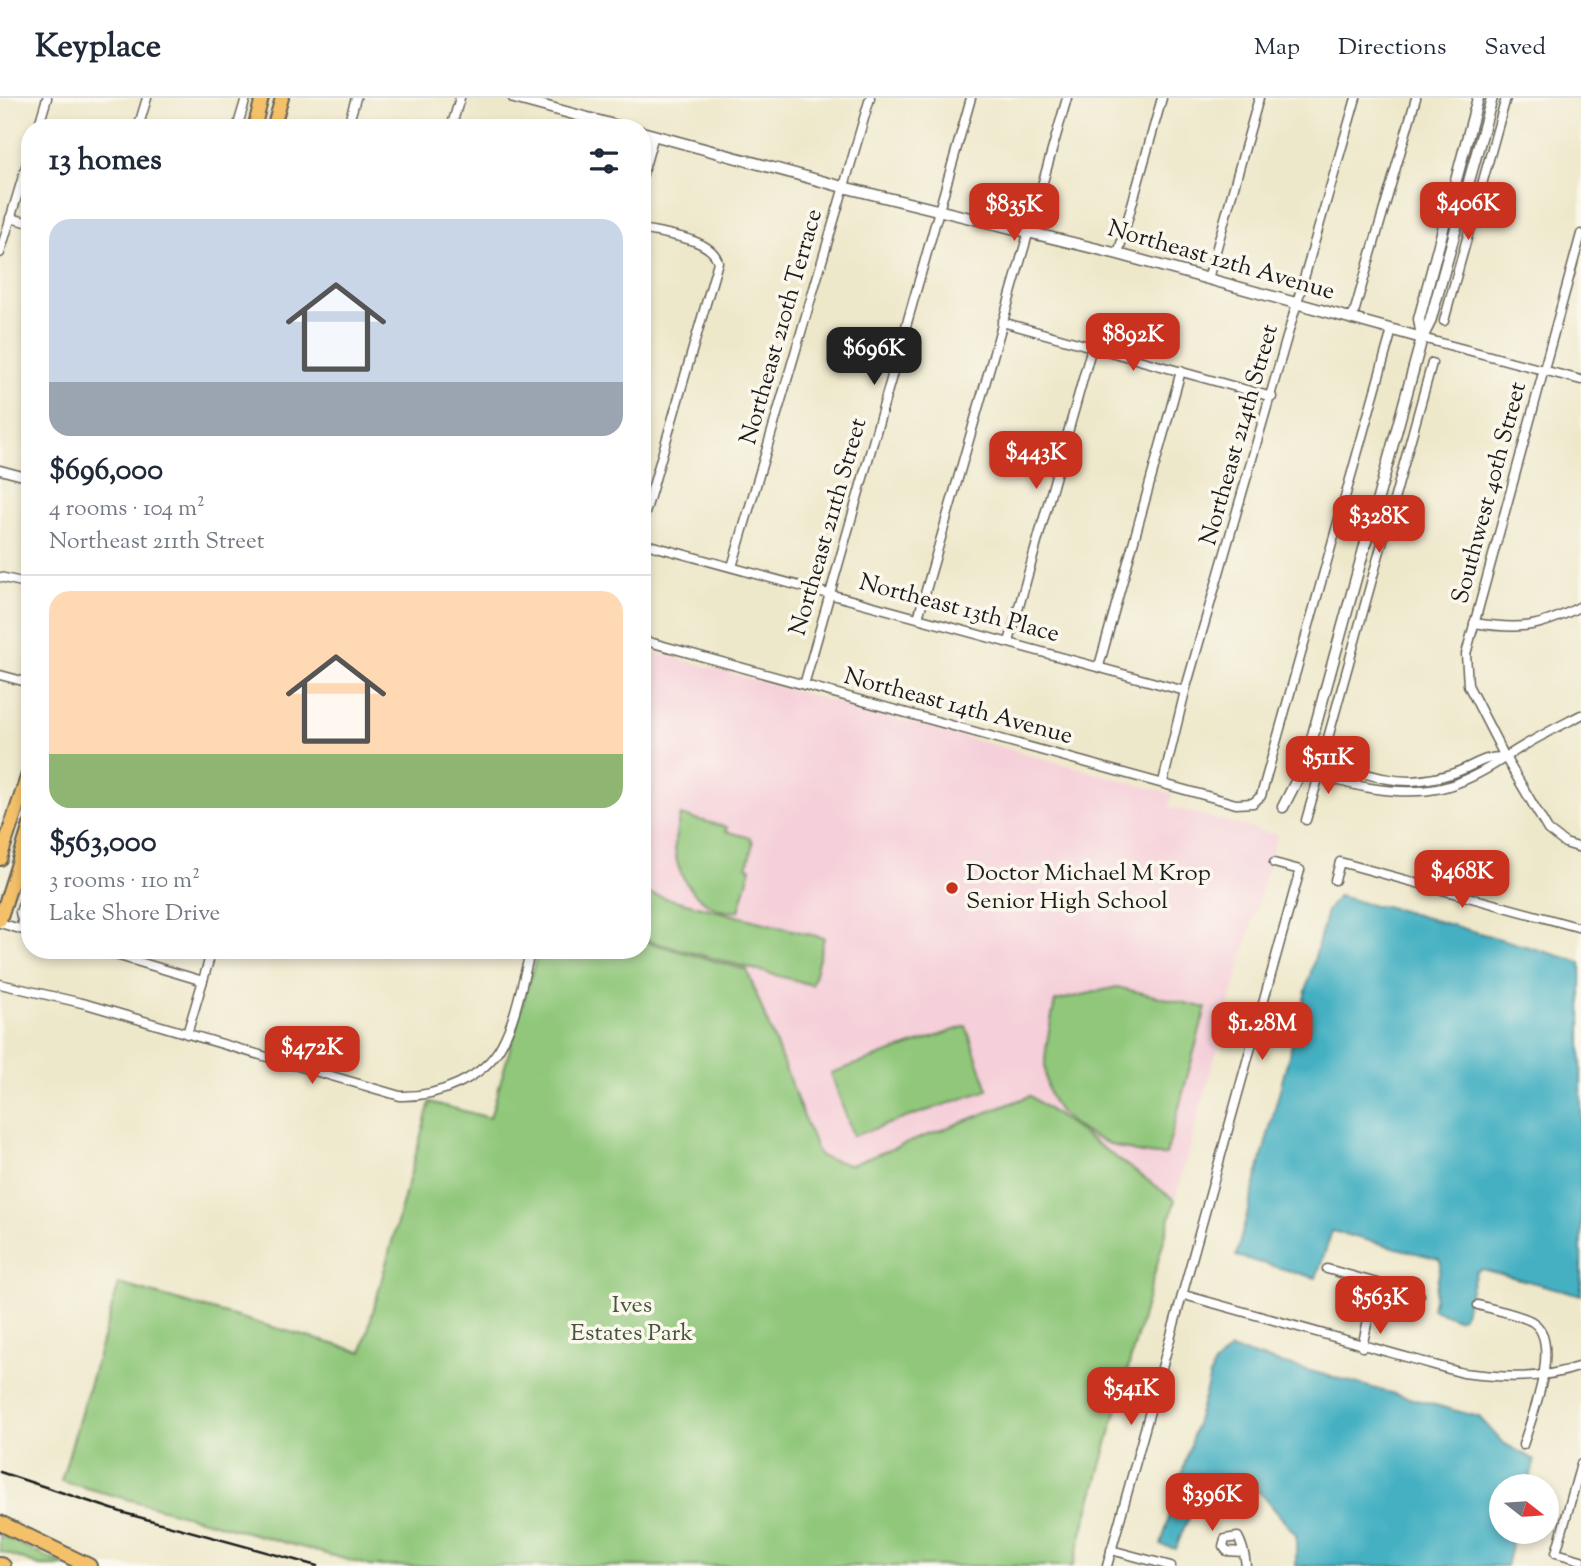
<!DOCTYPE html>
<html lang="en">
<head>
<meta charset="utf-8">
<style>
  body { margin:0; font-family:"Sorts Mill Goudy",serif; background:#f2f2f3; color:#1f2937; height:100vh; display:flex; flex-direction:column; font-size:26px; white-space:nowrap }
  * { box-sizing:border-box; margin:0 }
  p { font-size:23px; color:#747a83 }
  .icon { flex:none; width:38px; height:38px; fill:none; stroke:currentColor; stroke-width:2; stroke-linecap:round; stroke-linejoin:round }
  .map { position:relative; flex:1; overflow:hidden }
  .drawer { position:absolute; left:21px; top:21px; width:630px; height:840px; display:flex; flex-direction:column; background:#fff; border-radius:28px; box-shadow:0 4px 10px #0003 }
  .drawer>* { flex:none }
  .needle { width:46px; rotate:107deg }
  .buttons { position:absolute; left:1489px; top:1376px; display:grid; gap:14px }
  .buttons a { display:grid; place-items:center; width:70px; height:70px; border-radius:50%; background:#fff; box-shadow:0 4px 10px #0003; font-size:35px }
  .price { position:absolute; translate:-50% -60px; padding:0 16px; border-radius:14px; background:#c8321e; color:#fff; font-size:23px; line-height:46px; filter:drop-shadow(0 2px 4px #0008) }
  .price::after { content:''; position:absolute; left:50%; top:42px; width:21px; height:16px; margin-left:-10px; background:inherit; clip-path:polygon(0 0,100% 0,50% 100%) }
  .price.selected { background:#222; color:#fff }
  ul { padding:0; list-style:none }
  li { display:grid; align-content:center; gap:14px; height:371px; padding:0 28px }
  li+li { border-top:2px solid #e0e1e3 }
  li span { display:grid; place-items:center; height:217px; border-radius:21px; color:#555 }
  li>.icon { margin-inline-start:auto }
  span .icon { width:126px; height:126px; fill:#fffc; stroke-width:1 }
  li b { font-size:30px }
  h2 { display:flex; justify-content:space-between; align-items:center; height:84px; padding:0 28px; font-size:30px }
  header { display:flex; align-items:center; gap:42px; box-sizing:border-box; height:98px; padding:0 35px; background:#fff; border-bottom:2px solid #e0e1e3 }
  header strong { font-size:33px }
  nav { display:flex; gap:38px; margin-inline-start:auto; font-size:24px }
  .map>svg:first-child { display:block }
</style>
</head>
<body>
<header>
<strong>Keyplace</strong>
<nav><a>Map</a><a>Directions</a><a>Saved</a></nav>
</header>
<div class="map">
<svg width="1581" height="1468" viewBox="0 0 1581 1468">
  <rect width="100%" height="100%" fill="#fbf7ec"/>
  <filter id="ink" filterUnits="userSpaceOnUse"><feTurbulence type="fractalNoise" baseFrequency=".0143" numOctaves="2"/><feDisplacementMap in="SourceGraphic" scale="14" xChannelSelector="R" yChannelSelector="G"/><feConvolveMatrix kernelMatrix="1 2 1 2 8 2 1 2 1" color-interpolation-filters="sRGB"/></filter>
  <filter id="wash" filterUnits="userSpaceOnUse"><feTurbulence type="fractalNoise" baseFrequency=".00686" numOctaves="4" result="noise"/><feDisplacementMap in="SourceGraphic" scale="28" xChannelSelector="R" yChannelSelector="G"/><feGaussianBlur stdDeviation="1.57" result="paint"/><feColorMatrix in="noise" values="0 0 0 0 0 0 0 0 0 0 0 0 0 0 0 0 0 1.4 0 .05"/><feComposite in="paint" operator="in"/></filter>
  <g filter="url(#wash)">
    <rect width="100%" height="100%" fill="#eee8cb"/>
    <!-- built -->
    <path fill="#f5cfd9" d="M642,551L1172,696L1169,709L1277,737L1175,1102L1030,998L850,1067L819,1058L747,872L642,843Z"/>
    <!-- green -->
    <g fill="#90c77a" stroke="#56724b" stroke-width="2">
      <path d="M680,717L727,729L726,733L751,740L753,745L747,769L751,770L739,813C705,817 676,783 675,750C674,739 678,728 680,717Z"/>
      <path d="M642,794L824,840L812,887L642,841Z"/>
      <path d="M642,843L747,872L819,1058L850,1067L1030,998L1175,1102L1073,1468H370L61,1383L119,1186L362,1254L430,1004L490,1020L538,853L642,852Z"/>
      <path d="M1117,889L1206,910L1166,1057C1131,1059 1070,1036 1053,1004C1037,974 1049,934 1055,903Z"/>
      <path d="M966,928L988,992L853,1038L831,975Z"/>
      <path d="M0,1437L66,1468H40L0,1453Z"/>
    </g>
    <!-- water -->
    <g fill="#45b0c2" stroke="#30666f" stroke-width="2">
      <path d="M1339,798L1374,808H1385L1581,864V1197L1481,1171L1476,1174L1463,1219L1457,1221L1432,1211L1441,1165L1439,1161L1332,1133L1316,1180L1236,1158L1327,813Z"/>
      <path d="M1230,1251L1479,1319L1503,1345L1535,1362L1528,1388H1502V1433H1515L1506,1468H1296V1437L1260,1394C1208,1396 1193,1399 1176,1451L1161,1447L1213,1268Z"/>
    </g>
  </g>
  <g filter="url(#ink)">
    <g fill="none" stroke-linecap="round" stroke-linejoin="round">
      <defs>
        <g id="minor">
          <path d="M38,30L47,0"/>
          <path d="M138,30L147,0"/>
          <path d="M237,30L246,0"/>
          <path d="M347,30L356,0"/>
          <path d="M451,30L460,0"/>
          <path d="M642,79L654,37"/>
          <path d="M10,120L30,125"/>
          <path d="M642,131C663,136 712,140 718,164L642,426"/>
          <path d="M1581,136L1466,556L1468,587L1505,659L1548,732L1565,745L1581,750"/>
          <path d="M0,155L30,55"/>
          <path d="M1118,156L1162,0"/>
          <path d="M1208,181L1259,0"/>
          <path d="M1352,222L1416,0"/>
          <path d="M1444,223L1506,0"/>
          <path d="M1002,224L1272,299"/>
          <path d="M1422,240L1581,282"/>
          <path d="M0,372L30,380"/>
          <path d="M642,445L1185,593"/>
          <path d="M732,469L870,0"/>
          <path d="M0,479L30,486"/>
          <path d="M918,520L1067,0"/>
          <path d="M1474,525C1520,532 1540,530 1581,508"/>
          <path d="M642,542L1236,706L1253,705L1261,698L1392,232"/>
          <path d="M1009,544L1092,249"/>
          <path d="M1099,568L1181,273"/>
          <path d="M0,577L30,585"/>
          <path d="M804,587L971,0"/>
          <path d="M1328,640L1432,265"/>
          <path d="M1305,666C1323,680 1347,686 1370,690C1428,699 1458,691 1506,659C1529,643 1556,630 1581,617"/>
          <path d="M1305,666C1341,663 1375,684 1412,683C1425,682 1442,679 1454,675C1475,668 1482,658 1505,659"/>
          <path d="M1163,684L1185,593L1356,0"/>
          <path d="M1306,722L1320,674"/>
          <path d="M1335,782L1340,764L1581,830"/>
          <path d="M0,825L30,834"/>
          <path d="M24,832L20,814L30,786"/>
          <path d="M99,852L203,883"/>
          <path d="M0,886L86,906L400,998C437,999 484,981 502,946C517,918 522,882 531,852"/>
          <path d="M187,936L212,852"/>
          <path d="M1327,1171L1420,1197"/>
          <path d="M1184,1197L1463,1275C1504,1280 1541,1282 1581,1268"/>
          <path d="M1478,1207C1495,1212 1515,1215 1531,1223C1564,1241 1531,1321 1523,1347"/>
          <path d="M1362,1249L1376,1185"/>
          <path d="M1581,1366L1556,1455L1581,1462"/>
          <path d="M1111,1452L1171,1468"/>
          <path d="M1243,1454L1227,1453L1223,1448L1225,1441L1238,1439C1243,1448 1245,1458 1246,1468"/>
          <path d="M1107,1468L1300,772L1274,765"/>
        </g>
        <g id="tertiary">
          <path d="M514,0L625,30"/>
          <path d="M642,34L843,89L1118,156L1422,240"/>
          <path d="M1422,239L1419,221L1478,0"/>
          <path d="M1283,709L1305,666L1422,240L1430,224L1492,0"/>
        </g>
        <g id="primary">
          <path d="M254,30L262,0"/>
          <path d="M273,30L282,0"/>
          <path d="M0,761L30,670"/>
          <path d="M0,822L30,727"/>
        </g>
        <g id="motorway">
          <path d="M0,1425L89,1468"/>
          <path d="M0,1467L3,1468"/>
        </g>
      </defs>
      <!-- minor casing -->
      <use href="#minor" stroke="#666359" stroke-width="11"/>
      <!-- tertiary casing -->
      <use href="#tertiary" stroke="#666359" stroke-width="13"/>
      <!-- primary casing -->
      <use href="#primary" stroke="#666359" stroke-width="16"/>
      <!-- motorway casing -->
      <use href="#motorway" stroke="#666359" stroke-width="18"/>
      <!-- minor -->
      <use href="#minor" stroke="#fff" stroke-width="8"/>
      <!-- tertiary -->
      <use href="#tertiary" stroke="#fff" stroke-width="10"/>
      <!-- primary -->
      <use href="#primary" stroke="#f4c16b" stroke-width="12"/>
      <!-- motorway -->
      <use href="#motorway" stroke="#f4c16b" stroke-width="14"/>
      <!-- rail -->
      <path stroke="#1c1c1c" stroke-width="2.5" d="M0,1374L124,1415L317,1468"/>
    </g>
  </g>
  <!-- markers -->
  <circle fill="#c8321e" stroke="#fbf7ec" stroke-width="2.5" cx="952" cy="790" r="7"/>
  <g text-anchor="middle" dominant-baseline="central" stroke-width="7" stroke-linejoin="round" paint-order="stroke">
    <!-- street labels -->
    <g font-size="24" fill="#1c1c1c" stroke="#fbf7ec">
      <text transform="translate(1221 163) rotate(16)">Northeast 12th Avenue</text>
      <text transform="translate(782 229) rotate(-74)">Northeast 210th Terrace</text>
      <text transform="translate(1240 337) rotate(-74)">Northeast 214th Street</text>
      <text transform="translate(1490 395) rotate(-75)">Southwest 40th Street</text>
      <text transform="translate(829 429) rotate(-74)">Northeast 211th Street</text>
      <text transform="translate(959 511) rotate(15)">Northeast 13th Place</text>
      <text transform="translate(958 609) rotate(15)">Northeast 14th Avenue</text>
    </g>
    <!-- poi labels -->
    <g font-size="24" fill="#1c1c1c" stroke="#fbf7ec" text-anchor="start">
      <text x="966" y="776">Doctor Michael M Krop<tspan x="966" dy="28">Senior High School</tspan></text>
    </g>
    <!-- park labels -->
    <g font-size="24" fill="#45583d" stroke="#fbf7ec">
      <text x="632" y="1208">Ives<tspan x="632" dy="28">Estates Park</tspan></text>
    </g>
  </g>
</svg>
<div class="buttons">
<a><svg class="needle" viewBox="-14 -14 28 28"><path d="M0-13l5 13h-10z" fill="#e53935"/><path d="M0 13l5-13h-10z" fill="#747a83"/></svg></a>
</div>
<b class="price" style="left:1468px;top:144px">$406K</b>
<b class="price" style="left:1014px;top:145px">$835K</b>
<b class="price" style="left:1133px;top:275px">$892K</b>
<b class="price selected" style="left:874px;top:289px">$696K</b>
<b class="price" style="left:1036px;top:393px">$443K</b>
<b class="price" style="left:1379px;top:457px">$328K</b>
<b class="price" style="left:1328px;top:698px">$511K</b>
<b class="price" style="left:1462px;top:812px">$468K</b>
<b class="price" style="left:1262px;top:964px">$1.28M</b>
<b class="price" style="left:312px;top:988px">$472K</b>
<b class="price" style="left:1380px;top:1238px">$563K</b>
<b class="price" style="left:1131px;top:1329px">$541K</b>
<b class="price" style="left:1212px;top:1435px">$396K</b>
<section class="drawer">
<h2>13 homes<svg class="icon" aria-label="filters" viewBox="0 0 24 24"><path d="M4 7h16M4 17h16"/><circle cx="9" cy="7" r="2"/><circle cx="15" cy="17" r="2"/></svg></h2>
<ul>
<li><span style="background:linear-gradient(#c9d6e8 75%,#9aa5b1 0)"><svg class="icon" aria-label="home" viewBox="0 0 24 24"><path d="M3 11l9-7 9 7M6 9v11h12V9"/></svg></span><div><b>$696,000</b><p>4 rooms · 104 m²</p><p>Northeast 211th Street</p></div></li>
<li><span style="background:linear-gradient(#ffd9b3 75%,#8fb573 0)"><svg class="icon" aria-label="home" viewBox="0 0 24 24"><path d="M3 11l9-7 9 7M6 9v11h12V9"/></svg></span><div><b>$563,000</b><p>3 rooms · 110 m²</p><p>Lake Shore Drive</p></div></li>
</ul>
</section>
</div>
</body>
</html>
